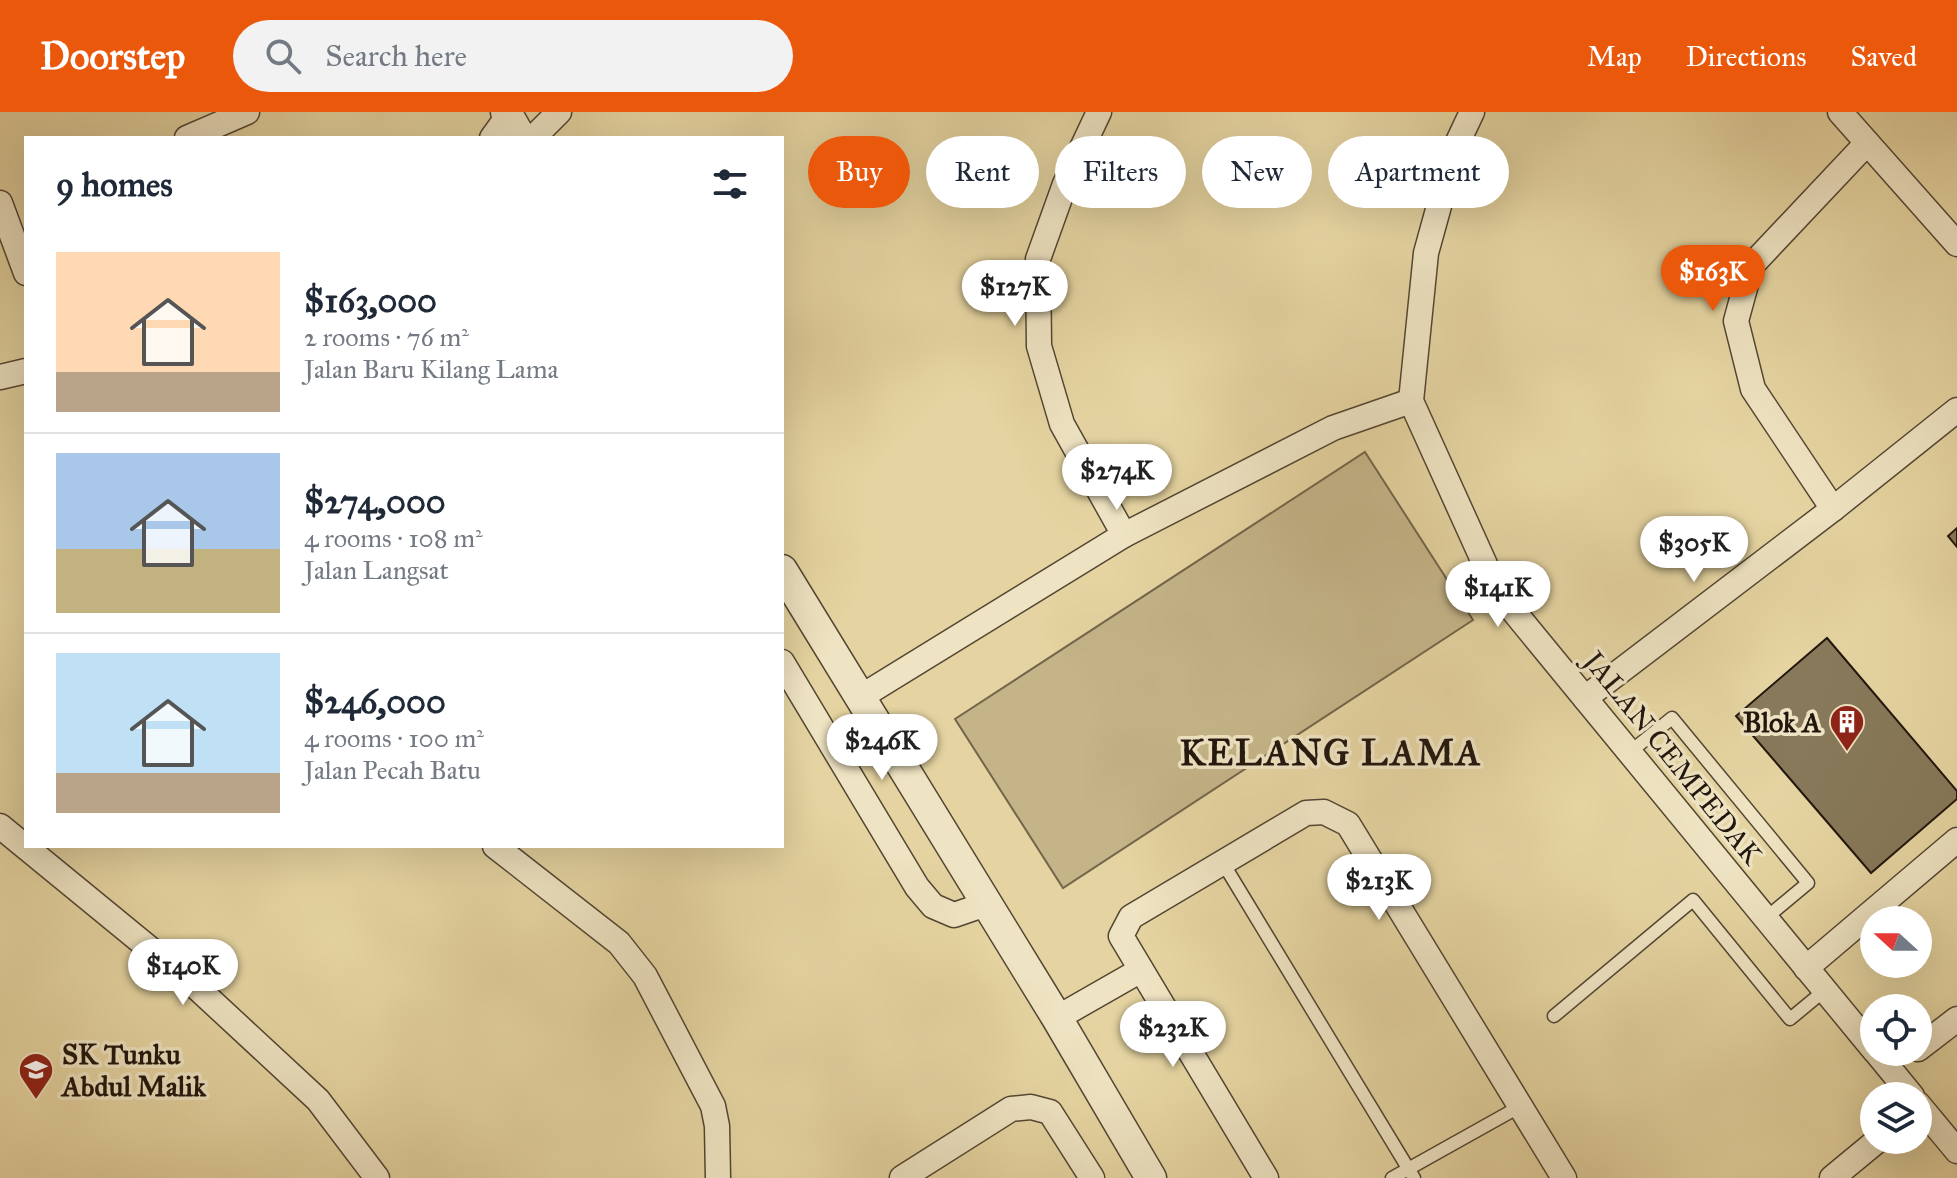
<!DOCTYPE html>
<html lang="en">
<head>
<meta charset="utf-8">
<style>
  body { margin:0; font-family:"IM FELL Great Primer",serif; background:#f2f2f3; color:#1f2937; height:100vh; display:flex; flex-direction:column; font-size:30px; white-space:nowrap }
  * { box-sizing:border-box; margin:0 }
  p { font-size:26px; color:#747a83 }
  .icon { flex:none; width:44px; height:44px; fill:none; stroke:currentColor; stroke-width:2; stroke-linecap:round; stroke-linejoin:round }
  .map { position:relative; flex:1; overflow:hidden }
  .details { position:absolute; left:24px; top:24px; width:760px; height:712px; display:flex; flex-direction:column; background:#fff; border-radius:0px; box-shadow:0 8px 32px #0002 }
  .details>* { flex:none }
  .top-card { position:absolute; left:808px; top:24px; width:760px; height:72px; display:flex; gap:16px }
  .needle { width:52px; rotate:291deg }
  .tools { position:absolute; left:1860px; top:794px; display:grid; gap:16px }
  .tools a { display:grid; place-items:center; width:72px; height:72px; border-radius:50%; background:#fff; box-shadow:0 8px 32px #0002; font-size:40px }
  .price { position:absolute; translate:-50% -68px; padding:0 18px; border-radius:28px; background:#fff; color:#222; font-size:26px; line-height:52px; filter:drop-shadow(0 2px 4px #0008) }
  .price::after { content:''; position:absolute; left:50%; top:48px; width:24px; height:18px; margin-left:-12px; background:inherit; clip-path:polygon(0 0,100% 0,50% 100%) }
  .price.current { background:#ea580c; color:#fff }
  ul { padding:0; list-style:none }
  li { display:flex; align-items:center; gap:24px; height:200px; padding:0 32px }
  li+li { border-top:2px solid #e0e1e3 }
  li span { display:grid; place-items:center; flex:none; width:224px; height:160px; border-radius:0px; color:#555 }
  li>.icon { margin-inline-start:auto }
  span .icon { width:96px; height:96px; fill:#fffc; stroke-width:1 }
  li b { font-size:34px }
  h2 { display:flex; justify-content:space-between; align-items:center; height:96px; padding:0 32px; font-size:34px }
  .chip { padding:0 28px; border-radius:36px; background:#fff; box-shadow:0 8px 32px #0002; font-size:28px; line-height:72px }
  .chip.current { background:#ea580c; color:#fff }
  header { display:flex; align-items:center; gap:48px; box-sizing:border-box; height:112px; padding:0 40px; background:#ea580c; color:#fff }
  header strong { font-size:38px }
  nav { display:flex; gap:44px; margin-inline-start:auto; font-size:28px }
  .search { width:560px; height:72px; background:#f2f2f3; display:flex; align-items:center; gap:20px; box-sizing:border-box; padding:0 28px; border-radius:44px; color:#747a83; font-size:30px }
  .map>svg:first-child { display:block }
</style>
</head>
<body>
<header>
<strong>Doorstep</strong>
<div class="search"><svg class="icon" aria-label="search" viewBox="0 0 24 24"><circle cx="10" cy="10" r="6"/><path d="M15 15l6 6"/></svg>Search here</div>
<nav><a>Map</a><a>Directions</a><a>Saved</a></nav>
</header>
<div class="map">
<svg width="1957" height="1066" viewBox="0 0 1957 1066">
  <rect width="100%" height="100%" fill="#e5d4a1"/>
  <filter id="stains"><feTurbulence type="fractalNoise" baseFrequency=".0025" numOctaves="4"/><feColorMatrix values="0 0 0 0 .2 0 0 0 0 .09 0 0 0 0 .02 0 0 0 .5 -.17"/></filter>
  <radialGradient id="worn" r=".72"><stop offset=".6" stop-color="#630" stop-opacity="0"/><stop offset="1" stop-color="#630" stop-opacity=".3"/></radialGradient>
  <!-- green -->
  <path fill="#c4b488" stroke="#73664b" stroke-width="2" d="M1365,340L1473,508L1063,776L955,607Z"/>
  <!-- building -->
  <g fill="#87795a" stroke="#22170e" stroke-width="2">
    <path d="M1957,416V435L1948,424Z"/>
    <path d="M1827,526L1957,679V687L1871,761L1736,604Z"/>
  </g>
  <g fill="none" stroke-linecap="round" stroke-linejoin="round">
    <defs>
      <g id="service">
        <path d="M1630,640L1672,606L1808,771L1766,806"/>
        <path d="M1223,751L1414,1066"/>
        <path d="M1554,904L1693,788L1790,907L1825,878"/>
        <path d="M1392,1066L1519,995"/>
      </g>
      <g id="minor">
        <path d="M1099,0L1065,72L1038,147L1039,234L1062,312L1124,423"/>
        <path d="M1472,0L1455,36L1426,141L1411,289L1497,479L1874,938"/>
        <path d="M1840,0L1957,132"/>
        <path d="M187,26L247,0"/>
        <path d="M492,26L508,4"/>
        <path d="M533,26L559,0"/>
        <path d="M0,91L26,161"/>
        <path d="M0,265L26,259"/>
        <path d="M1833,397L1753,277L1736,209L1751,154L1867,31"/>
        <path d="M782,550L917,775L933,794L954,803L986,792"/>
        <path d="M859,586L1124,423L1333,316L1411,289"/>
        <path d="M1585,586L1833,397L1957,298"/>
        <path d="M0,714L194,873L318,988L377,1066"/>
        <path d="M495,734L619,831L645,864L713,994L717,1014L718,1066"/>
        <path d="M1806,856L1957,728"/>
        <path d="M1057,906L1141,858"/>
        <path d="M1918,937L1957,907"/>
        <path d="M1876,940L1912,984"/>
        <path d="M1918,992L1957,1039"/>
        <path d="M902,1066L1011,997L1031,995L1050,1000L1092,1066"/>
        <path d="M1266,1066L1121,824L1131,805L1306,701L1324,700L1348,712L1564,1066"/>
        <path d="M1832,1066L1878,1028"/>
      </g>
      <g id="tertiary">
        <path d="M506,0L521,26"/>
        <path d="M782,458L1057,906L1151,1066"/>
      </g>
    </defs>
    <!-- service casing -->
    <use href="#service" stroke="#534633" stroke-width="15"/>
    <!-- minor casing -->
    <use href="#minor" stroke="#534633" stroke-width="27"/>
    <!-- tertiary casing -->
    <use href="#tertiary" stroke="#534633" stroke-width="33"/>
    <!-- service -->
    <use href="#service" stroke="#eee3c2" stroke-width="12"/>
    <!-- minor -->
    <use href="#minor" stroke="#eee3c2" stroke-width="24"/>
    <!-- tertiary -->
    <use href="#tertiary" stroke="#eee3c2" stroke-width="30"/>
  </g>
  <!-- icons -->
  <defs>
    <symbol id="building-pin" viewBox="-11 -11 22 30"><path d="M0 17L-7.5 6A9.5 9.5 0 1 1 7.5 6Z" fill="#8f2418" stroke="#eee3c2"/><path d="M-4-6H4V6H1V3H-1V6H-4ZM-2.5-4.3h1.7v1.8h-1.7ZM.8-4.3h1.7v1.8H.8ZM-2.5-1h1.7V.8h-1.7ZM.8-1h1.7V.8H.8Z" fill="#fff"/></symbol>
    <symbol id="school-pin" viewBox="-11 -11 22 30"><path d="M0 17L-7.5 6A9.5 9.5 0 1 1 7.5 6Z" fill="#8f2418" stroke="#eee3c2"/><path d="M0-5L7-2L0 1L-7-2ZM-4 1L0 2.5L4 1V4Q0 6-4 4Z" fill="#fff"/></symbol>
  </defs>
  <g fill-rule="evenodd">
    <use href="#building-pin" x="1827" y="590" width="40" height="54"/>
    <use href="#school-pin" x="16" y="938" width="40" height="54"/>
  </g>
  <g text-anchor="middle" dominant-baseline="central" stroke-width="7" stroke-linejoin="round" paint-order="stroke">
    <!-- poi labels -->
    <g font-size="28" font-weight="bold" fill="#22170e" stroke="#eee3c2" text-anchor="end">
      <text x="1821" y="610">Blok A</text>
      <text x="62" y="942" text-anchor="start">SK Tunku<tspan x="62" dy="32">Abdul Malik</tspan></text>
    </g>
    <!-- street labels -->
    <g font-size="28" fill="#22170e" stroke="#eee3c2">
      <text transform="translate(1673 646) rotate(51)">JALAN CEMPEDAK</text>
    </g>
    <!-- district labels -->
    <g font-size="36" font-weight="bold" letter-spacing="2" fill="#22170e" stroke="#eee3c2">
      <text x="1331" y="641">KELANG LAMA</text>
    </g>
  </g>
  <rect width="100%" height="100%" filter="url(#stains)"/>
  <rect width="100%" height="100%" fill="url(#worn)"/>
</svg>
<div class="tools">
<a><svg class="needle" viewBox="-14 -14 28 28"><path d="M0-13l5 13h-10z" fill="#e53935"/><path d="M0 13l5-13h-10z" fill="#747a83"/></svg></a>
<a><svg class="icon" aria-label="locate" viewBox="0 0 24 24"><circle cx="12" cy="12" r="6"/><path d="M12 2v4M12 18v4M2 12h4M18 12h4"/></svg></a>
<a><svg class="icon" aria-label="layers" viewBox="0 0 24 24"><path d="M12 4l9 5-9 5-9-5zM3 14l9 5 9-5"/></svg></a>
</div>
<b class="price current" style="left:1713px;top:201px">$163K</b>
<b class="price" style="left:1015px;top:216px">$127K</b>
<b class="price" style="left:1117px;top:400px">$274K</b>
<b class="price" style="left:1694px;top:472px">$305K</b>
<b class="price" style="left:1498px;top:517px">$141K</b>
<b class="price" style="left:882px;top:670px">$246K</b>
<b class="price" style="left:1379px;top:810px">$213K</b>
<b class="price" style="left:183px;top:895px">$140K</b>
<b class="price" style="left:1173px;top:957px">$232K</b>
<div class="top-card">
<a class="chip current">Buy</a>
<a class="chip">Rent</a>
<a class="chip">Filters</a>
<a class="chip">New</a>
<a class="chip">Apartment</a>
</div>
<section class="details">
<h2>9 homes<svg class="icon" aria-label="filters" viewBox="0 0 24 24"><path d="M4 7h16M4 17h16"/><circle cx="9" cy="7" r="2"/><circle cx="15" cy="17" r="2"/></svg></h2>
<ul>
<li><span style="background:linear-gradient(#ffd9b3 75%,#b9a48a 0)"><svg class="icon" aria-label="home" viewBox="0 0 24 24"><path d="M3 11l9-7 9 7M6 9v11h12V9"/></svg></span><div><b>$163,000</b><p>2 rooms · 76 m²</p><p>Jalan Baru Kilang Lama</p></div></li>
<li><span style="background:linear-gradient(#a9c7e8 60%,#c2b280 0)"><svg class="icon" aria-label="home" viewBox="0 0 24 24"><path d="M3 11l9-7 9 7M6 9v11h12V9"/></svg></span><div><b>$274,000</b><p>4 rooms · 108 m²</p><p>Jalan Langsat</p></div></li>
<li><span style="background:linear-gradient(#bfe0f5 75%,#b9a48a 0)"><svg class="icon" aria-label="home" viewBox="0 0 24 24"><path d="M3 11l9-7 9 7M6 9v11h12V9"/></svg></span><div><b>$246,000</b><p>4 rooms · 100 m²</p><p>Jalan Pecah Batu</p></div></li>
</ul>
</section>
</div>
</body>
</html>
